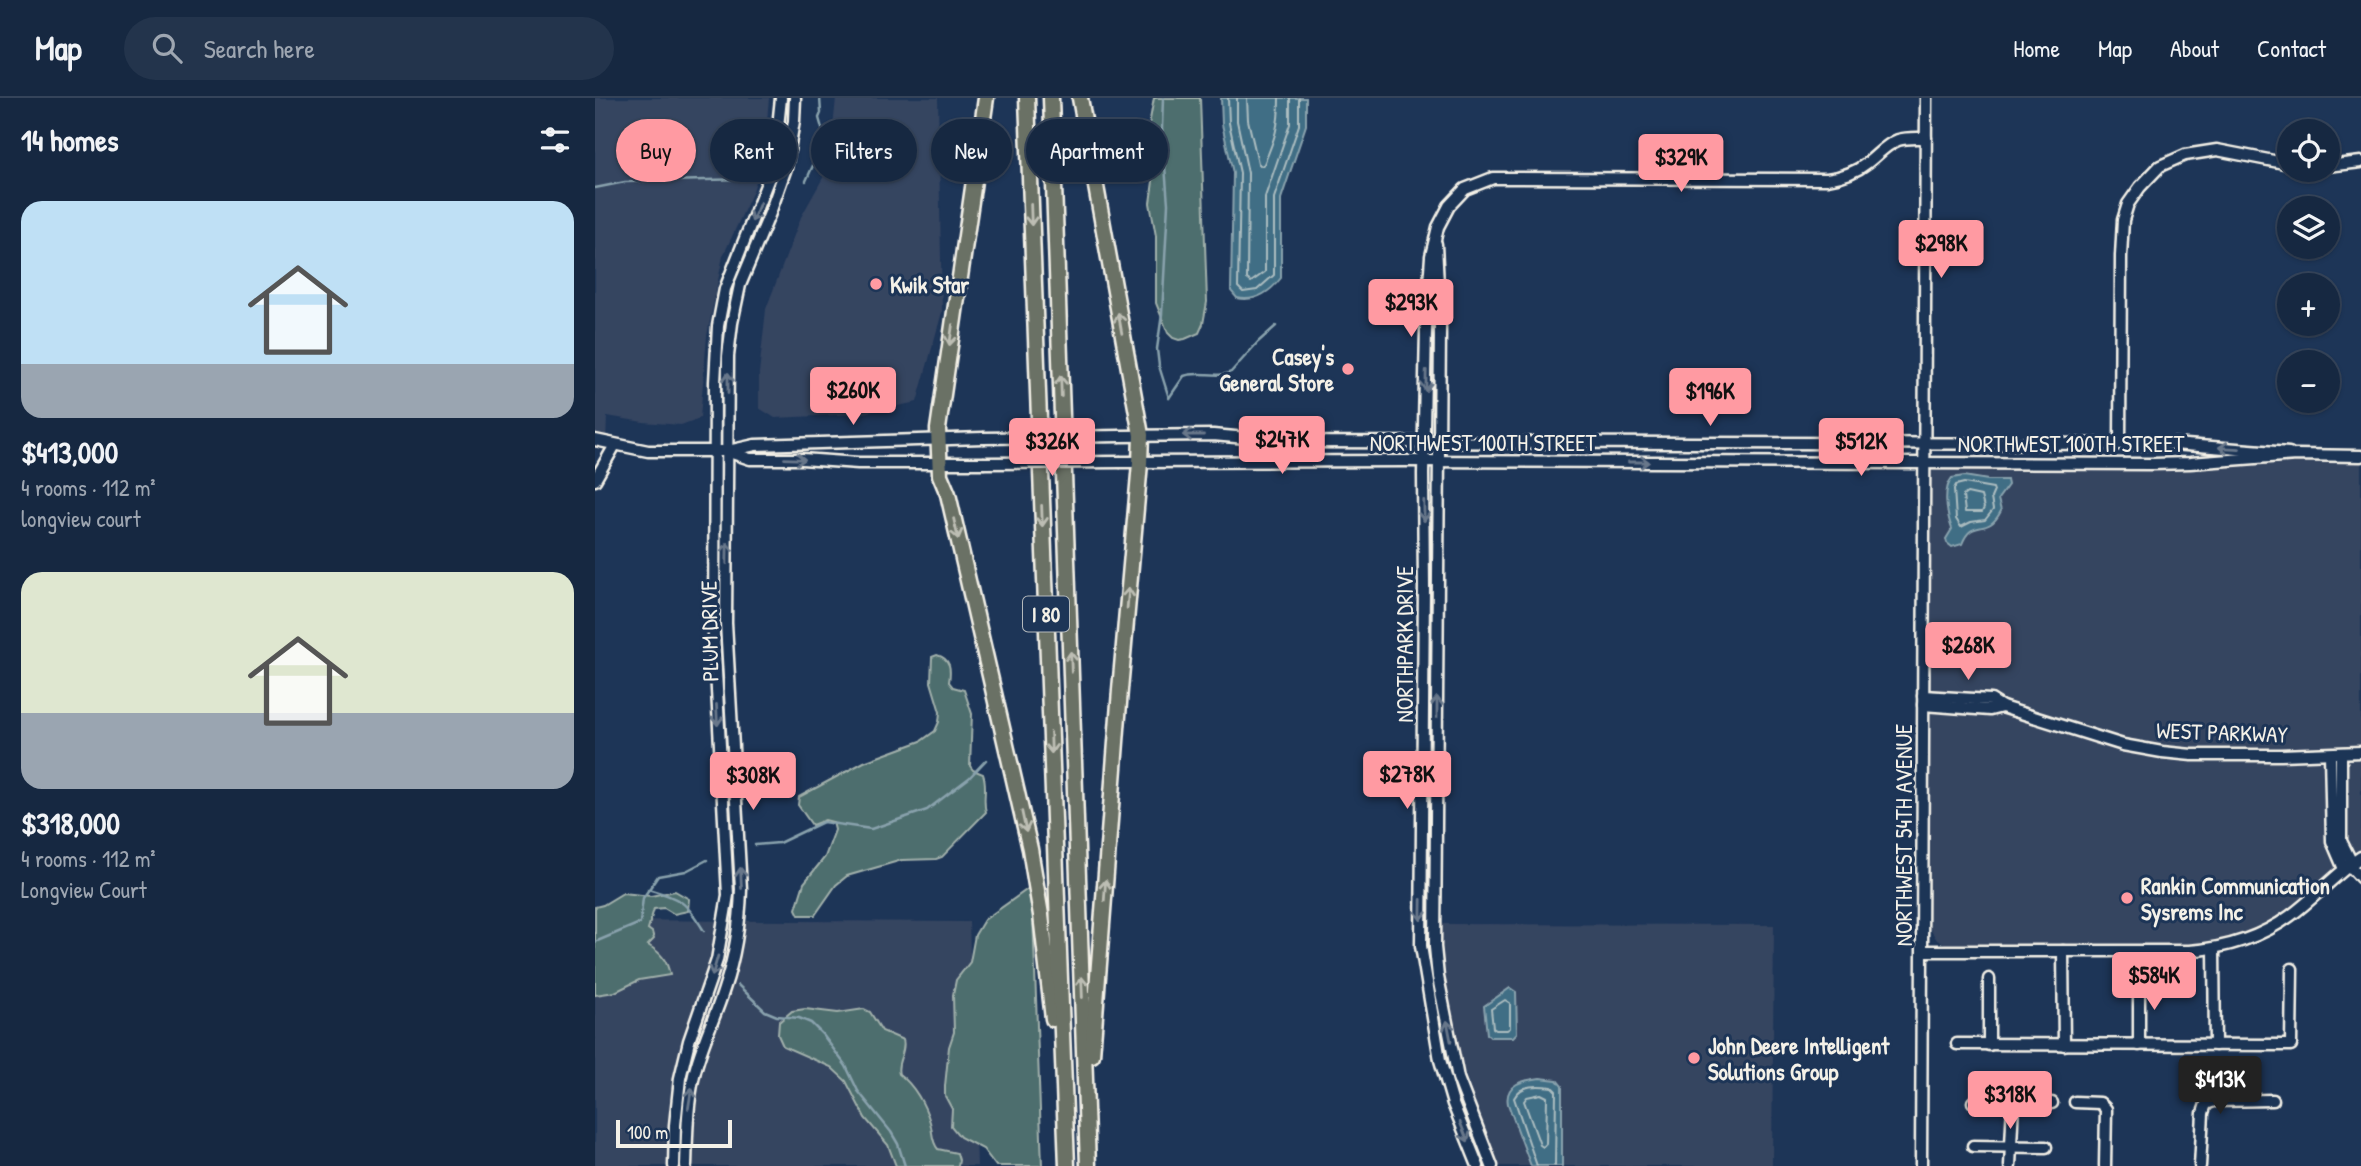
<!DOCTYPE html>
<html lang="en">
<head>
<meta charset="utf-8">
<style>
  body { margin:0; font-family:"Patrick Hand",sans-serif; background:#23344c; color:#f1f3f6; height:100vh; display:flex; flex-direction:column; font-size:26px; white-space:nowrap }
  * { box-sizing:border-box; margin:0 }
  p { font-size:23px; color:#9ea6b1 }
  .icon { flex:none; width:38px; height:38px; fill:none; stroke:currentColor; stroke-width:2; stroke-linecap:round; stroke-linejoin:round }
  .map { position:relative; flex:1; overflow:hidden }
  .side { display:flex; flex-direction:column; background:#162841; width:595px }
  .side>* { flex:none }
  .top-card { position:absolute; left:21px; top:21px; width:665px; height:63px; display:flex; gap:14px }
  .tools { position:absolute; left:1682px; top:21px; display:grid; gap:14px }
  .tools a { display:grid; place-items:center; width:63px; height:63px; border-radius:50%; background:#162841; box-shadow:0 2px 5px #0004,0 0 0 2px #35445a; font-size:35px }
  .scale { position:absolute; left:21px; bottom:18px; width:116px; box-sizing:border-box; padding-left:7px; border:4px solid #f4f1e8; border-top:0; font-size:19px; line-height:24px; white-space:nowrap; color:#f4f1e8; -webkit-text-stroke:5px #1d3557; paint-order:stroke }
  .price { position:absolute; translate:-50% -60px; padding:0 16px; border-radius:7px; background:#ff9aa2; color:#111; font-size:23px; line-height:46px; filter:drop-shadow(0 2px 4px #0008) }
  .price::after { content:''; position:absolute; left:50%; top:42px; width:21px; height:16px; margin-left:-10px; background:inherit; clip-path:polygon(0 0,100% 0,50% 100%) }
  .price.selected { background:#222; color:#fff }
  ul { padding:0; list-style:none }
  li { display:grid; align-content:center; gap:14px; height:371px; padding:0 21px }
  li span { display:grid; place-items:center; height:217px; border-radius:21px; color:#555 }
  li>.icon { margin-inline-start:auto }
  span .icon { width:126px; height:126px; fill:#fffc; stroke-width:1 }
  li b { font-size:30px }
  h2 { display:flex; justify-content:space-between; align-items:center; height:84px; padding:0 21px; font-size:30px }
  .pill { padding:0 24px; border-radius:32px; background:#162841; box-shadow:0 2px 5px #0004,0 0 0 2px #35445a; font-size:24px; line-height:63px }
  .pill.selected { background:#ff9aa2; color:#111 }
  header { display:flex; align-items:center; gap:42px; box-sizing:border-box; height:98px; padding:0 35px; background:#162841; border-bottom:2px solid #35445a }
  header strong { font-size:33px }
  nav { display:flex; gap:38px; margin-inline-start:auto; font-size:24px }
  .search { width:490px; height:63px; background:#23344c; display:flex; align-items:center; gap:18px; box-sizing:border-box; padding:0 24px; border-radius:38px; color:#9ea6b1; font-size:26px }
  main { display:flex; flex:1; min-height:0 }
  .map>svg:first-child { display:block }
</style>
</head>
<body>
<header>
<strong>Map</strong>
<div class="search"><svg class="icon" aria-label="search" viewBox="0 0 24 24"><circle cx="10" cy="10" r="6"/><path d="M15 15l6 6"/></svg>Search here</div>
<nav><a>Home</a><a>Map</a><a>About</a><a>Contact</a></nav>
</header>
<main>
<section class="side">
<h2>14 homes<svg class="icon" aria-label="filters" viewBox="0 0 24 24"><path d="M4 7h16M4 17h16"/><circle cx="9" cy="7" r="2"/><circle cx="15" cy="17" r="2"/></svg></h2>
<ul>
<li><span style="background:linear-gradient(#bfe0f5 75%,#9aa5b1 0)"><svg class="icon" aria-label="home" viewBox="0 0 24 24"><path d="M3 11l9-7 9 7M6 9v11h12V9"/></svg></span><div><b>$413,000</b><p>4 rooms · 112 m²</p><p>longview court</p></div></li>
<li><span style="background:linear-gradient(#dfe7d0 65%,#9aa5b1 0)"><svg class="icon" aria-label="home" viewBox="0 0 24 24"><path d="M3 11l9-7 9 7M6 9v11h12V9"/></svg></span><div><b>$318,000</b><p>4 rooms · 112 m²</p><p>Longview Court</p></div></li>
</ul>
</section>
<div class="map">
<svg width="1766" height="1068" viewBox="0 0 1766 1068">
  <rect width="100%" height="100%" fill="#1d3557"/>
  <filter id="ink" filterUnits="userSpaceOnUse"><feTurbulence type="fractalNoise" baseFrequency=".0143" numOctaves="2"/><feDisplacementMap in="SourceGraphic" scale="14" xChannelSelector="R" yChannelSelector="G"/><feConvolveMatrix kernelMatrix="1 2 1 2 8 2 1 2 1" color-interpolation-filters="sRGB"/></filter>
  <g filter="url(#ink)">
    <!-- built -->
    <g fill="#354461">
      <path d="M0,0H174L169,58L158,93L128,158L112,238L105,320L86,327L48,324L12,318L11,345L0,342Z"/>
      <path d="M241,0H343L347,214L322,304L264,316L180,320L164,310V275L171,211L206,119L234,69Z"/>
      <path d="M1766,359V756L1742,770L1684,821L1659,833L1625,844L1602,847L1350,846L1342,842L1335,831L1332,810L1334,376L1342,361L1357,360Z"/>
      <path d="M0,822L374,824L382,1068H0Z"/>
      <path d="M846,826L1179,827L1177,1068H903L858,941V919L847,866Z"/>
    </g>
    <!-- green -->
    <g fill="#4e6e6e" stroke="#a1b0ab" stroke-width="2">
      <path d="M559,0H605L612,204L608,226L604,235L590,241L584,242L578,240L573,235L561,205V138L555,105L560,69L554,27Z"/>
      <path d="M342,557C356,561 356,571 354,584L358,589L369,592L377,616L375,668L378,672L388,676C393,689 387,701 391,714L347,759L341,761L307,762L252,778L241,787L220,817H204L201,811L209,785L230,759L240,732L238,724L230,722L217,727L203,707L204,699L269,664L326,643L340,633L344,624L345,614L336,584L337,559Z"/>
      <path d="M437,788L447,1068H401L388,1051L365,1039L356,1028L357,1011L350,998V988L354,949L359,934L358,897L361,882L375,864L380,837L389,822Z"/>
      <path d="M80,793L94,801L93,813L79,816L69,810L59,811L53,831L57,834L59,841L53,847C66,855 72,862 75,877L44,882L20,894L0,897V809L8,807L28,795L56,798Z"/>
      <path d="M210,911L243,915L269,911L275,914L287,933L308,942C312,954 300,964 304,976C319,987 330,1007 335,1024C338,1034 336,1043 343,1051L362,1055L364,1062L363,1068H301L293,1047L270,1020L251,983L236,969L188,948L183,937L184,924L197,913Z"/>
    </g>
    <!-- water -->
    <g fill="#416e85" stroke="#89a2ad" stroke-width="2">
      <path d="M626,0H711V27L686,101V180C675,194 660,204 642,200L636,193L638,75L627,26Z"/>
      <path d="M1369,378L1393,382H1412L1413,387L1403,401L1406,413C1392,441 1378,418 1367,446L1357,449L1352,445L1351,441L1357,431C1352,417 1347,392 1357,380Z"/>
      <path d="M915,890L921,894L922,935L918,939H895L892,936L889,908Z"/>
      <path d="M945,980L962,982L967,988V1068H936L913,1006C909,986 929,982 945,980Z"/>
    </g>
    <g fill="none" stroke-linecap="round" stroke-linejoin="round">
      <!-- shore -->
      <g stroke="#acbdc0" stroke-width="2">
        <path d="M633,0L634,25L645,75L643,189L648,194L662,192L679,177V100L704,27V0"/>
        <path d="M642,0V23L653,75L652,181L656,184L670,174V99L695,26V0"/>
        <path d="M652,0L653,22L663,65L666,68L669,66C680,40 684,29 684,0"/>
        <path d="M1369,385L1398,390L1399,393L1396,400L1398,412L1390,422L1376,424L1366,429L1361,421L1359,391L1361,387Z"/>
        <path d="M1372,395L1386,398L1389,410L1387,414H1370L1368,398Z"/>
        <path d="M910,902L915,905V930L912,932H901L898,930L896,911Z"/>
        <path d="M946,996L952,999L951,1046L948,1049L945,1047L929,1003L932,999Z"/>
        <path d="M942,1068L919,1000C926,986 943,987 957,989L961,993L960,1068"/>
      </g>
      <!-- stream -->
      <g stroke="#89a2ad" stroke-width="2.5">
        <path d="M568,0L567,30L573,106L567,216L562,251L564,268L574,300"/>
        <path d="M211,83L230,41L224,20L226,15L225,0"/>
        <path d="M0,90L30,84L151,81"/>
        <path d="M574,300L589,278C604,272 622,281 636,274L663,244L681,228"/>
        <path d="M160,747L184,745L228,724L276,731L332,712L374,680L391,662"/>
        <path d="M53,791C86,801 91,803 109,833"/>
        <path d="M0,844L45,825L48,800L63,778L91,773L112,762"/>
        <path d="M143,887L170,913L182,918L204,920L216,925L228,937L251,968L263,993L296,1034L303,1046L310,1068"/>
      </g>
      <defs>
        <g id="minor">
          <path d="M1732,68L1766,64"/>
          <path d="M841,146L845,230L840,849L843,879L863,980L897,1068"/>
          <path d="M526,338L618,337L695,344L1578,346L1694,355"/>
          <path d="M0,342L53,353H133L160,347L388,340"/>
          <path d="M1525,346L1526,158L1528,122L1533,106L1545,89L1565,68L1590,57L1622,52L1694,66"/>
          <path d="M134,354L155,361H207L263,365H388"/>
          <path d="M526,364L810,363L1558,366L1595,365L1701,357L1766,358"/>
          <path d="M0,382L20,347"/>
          <path d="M1328,598L1396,602L1407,609L1528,647L1567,654L1597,657H1686L1766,654"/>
          <path d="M1328,607L1395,612L1407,609"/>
          <path d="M1735,656L1737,743L1749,771"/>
          <path d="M1746,656V743L1757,765"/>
          <path d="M1754,767L1766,780"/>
          <path d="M1619,851L1620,947"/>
          <path d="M1328,853H1594C1632,850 1665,840 1695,818C1720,800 1740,776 1766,759"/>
          <path d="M1468,853L1469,947"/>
          <path d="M1362,946L1696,947L1697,871"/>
          <path d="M1394,947V881"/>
          <path d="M1544,947V881"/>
          <path d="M1378,1004L1457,1005"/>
          <path d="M1480,1004L1505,1005L1511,1011L1510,1068"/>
          <path d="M1378,1048L1451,1049"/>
          <path d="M79,1068L80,1027L85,980L94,943L122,862L133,797L119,536L120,284L123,228L130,191L179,67L186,0"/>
          <path d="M91,1068C92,1038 92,1007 99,977C106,947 120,920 129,891C140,859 145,825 146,791L131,525L133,258L137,225L145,187L175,115L191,70L199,23L200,0"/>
          <path d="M883,1068L858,1006L845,962L826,848L829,489L828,376L831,230L836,158L843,129L854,108L870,91L898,80L1232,81C1246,79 1261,74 1272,65C1283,57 1290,47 1303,42C1312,39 1322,40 1331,40"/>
          <path d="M1326,1068L1331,0"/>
          <path d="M1415,1068L1418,1005"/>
          <path d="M1605,1068L1608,1015L1611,1006L1619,1003L1678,1002"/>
        </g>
        <g id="highway">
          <path d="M391,0L343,331L345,377L353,396L435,751L446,817L458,921"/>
          <path d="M432,0L472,1068"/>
          <path d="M456,0L493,1068"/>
          <path d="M485,0L546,337L545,365L525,592L497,957"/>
        </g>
      </defs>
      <!-- minor casing -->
      <use href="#minor" stroke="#f4f1e8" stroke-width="15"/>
      <!-- highway casing -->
      <use href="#highway" stroke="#f4f1e8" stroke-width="19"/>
      <!-- minor -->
      <use href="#minor" stroke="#1d3557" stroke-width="10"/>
      <!-- highway -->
      <use href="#highway" stroke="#6b7165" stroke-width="14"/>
      <defs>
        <g id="minor-bridge">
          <path d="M388,340L526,338"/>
          <path d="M388,365L526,364"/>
        </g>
      </defs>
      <!-- minor-bridge casing -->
      <use href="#minor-bridge" stroke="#f4f1e8" stroke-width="15" stroke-linecap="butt"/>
      <!-- minor-bridge -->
      <use href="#minor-bridge" stroke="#1d3557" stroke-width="10"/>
    </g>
    <!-- one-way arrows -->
    <defs><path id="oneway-shaft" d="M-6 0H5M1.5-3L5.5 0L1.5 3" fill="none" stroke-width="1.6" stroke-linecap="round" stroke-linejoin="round" transform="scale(1.75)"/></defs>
    <g stroke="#68778a">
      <use href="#oneway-shaft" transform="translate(161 114) rotate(113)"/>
      <use href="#oneway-shaft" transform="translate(831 283) rotate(91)"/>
      <use href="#oneway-shaft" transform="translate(133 285) rotate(-90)"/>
      <use href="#oneway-shaft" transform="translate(598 337) rotate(180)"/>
      <use href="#oneway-shaft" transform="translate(1634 350) rotate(-177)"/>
      <use href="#oneway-shaft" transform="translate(200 361) rotate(2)"/>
      <use href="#oneway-shaft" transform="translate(1044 364)"/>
      <use href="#oneway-shaft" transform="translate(829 413) rotate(89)"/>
      <use href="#oneway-shaft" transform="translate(132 455) rotate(-89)"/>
      <use href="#oneway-shaft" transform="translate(842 609) rotate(-90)"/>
      <use href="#oneway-shaft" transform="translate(122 617) rotate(87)"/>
      <use href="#oneway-shaft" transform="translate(146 780) rotate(-93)"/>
      <use href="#oneway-shaft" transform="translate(826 812) rotate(91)"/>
      <use href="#oneway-shaft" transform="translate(120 868) rotate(106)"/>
      <use href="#oneway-shaft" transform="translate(854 933) rotate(-101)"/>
      <use href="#oneway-shaft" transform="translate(95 1000) rotate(-81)"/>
      <use href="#oneway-shaft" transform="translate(869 1034) rotate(68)"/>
    </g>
    <g stroke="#bdbeb4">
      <use href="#oneway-shaft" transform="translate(436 117) rotate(88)"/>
      <use href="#oneway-shaft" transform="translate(525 225) rotate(-100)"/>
      <use href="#oneway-shaft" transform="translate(356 237) rotate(98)"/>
      <use href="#oneway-shaft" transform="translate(466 288) rotate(-92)"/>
      <use href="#oneway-shaft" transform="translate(447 418) rotate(88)"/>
      <use href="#oneway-shaft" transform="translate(361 431) rotate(77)"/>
      <use href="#oneway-shaft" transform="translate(533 500) rotate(-85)"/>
      <use href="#oneway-shaft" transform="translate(476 564) rotate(-92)"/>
      <use href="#oneway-shaft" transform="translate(456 645) rotate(88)"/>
      <use href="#oneway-shaft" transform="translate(429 724) rotate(78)"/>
      <use href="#oneway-shaft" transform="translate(510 792) rotate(-86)"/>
      <use href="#oneway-shaft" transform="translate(487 889) rotate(-92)"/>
    </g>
  </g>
  <!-- markers -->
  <g fill="#ff9aa2" stroke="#1d3557" stroke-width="2.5">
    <circle cx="281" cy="186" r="7"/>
    <circle cx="753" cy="271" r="7"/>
    <circle cx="1532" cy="800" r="7"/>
    <circle cx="1099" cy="960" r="7"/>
  </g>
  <g text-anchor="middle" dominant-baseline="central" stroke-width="6" stroke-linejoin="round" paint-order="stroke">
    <!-- shield labels -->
    <rect fill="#1d3557" stroke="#b4b9bc" stroke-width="2" x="428" y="498.5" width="46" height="35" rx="5"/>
    <g font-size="21" font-weight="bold" fill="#f4f1e8">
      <text x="451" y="516">I 80</text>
    </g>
    <!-- poi labels -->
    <g font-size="23" font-weight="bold" fill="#f4f1e8" stroke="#1d3557" text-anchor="start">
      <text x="295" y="186">Kwik Star</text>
      <text x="739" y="258" text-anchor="end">Casey's<tspan x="739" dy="26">General Store</tspan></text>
      <text x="1546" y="787">Rankin Communication<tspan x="1546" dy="26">Sysrems Inc</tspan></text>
      <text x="1113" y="947">John Deere Intelligent<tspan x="1113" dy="26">Solutions Group</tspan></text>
    </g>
    <!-- street labels -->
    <g font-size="23" fill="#f4f1e8" stroke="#1d3557">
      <text x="888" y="344">NORTHWEST 100TH STREET</text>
      <text x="1476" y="345">NORTHWEST 100TH STREET</text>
      <text transform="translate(114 533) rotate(-91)">PLUM DRIVE</text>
      <text transform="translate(809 546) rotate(-90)">NORTHPARK DRIVE</text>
      <text transform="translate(1627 634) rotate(2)">WEST PARKWAY</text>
      <text transform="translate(1308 737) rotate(-90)">NORTHWEST 54TH AVENUE</text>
    </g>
  </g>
</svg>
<div class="tools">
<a><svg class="icon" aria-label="locate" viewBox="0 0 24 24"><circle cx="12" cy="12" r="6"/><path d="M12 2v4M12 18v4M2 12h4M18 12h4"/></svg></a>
<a><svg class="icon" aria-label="layers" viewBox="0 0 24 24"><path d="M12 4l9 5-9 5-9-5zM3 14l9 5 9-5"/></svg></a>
<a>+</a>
<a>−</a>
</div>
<div class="scale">100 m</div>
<b class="price" style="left:1086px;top:96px">$329K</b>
<b class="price" style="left:1346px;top:182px">$298K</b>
<b class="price" style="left:816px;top:241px">$293K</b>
<b class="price" style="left:258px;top:329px">$260K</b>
<b class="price" style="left:1115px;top:330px">$196K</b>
<b class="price" style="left:687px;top:378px">$247K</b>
<b class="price" style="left:457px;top:380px">$326K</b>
<b class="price" style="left:1266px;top:380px">$512K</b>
<b class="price" style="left:1373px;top:584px">$268K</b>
<b class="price" style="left:812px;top:713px">$278K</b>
<b class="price" style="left:158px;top:714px">$308K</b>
<b class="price" style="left:1559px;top:914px">$584K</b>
<b class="price selected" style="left:1625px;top:1018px">$413K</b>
<b class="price" style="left:1415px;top:1033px">$318K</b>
<div class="top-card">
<a class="pill selected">Buy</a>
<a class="pill">Rent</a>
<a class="pill">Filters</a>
<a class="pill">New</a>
<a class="pill">Apartment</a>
</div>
</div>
</main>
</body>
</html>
